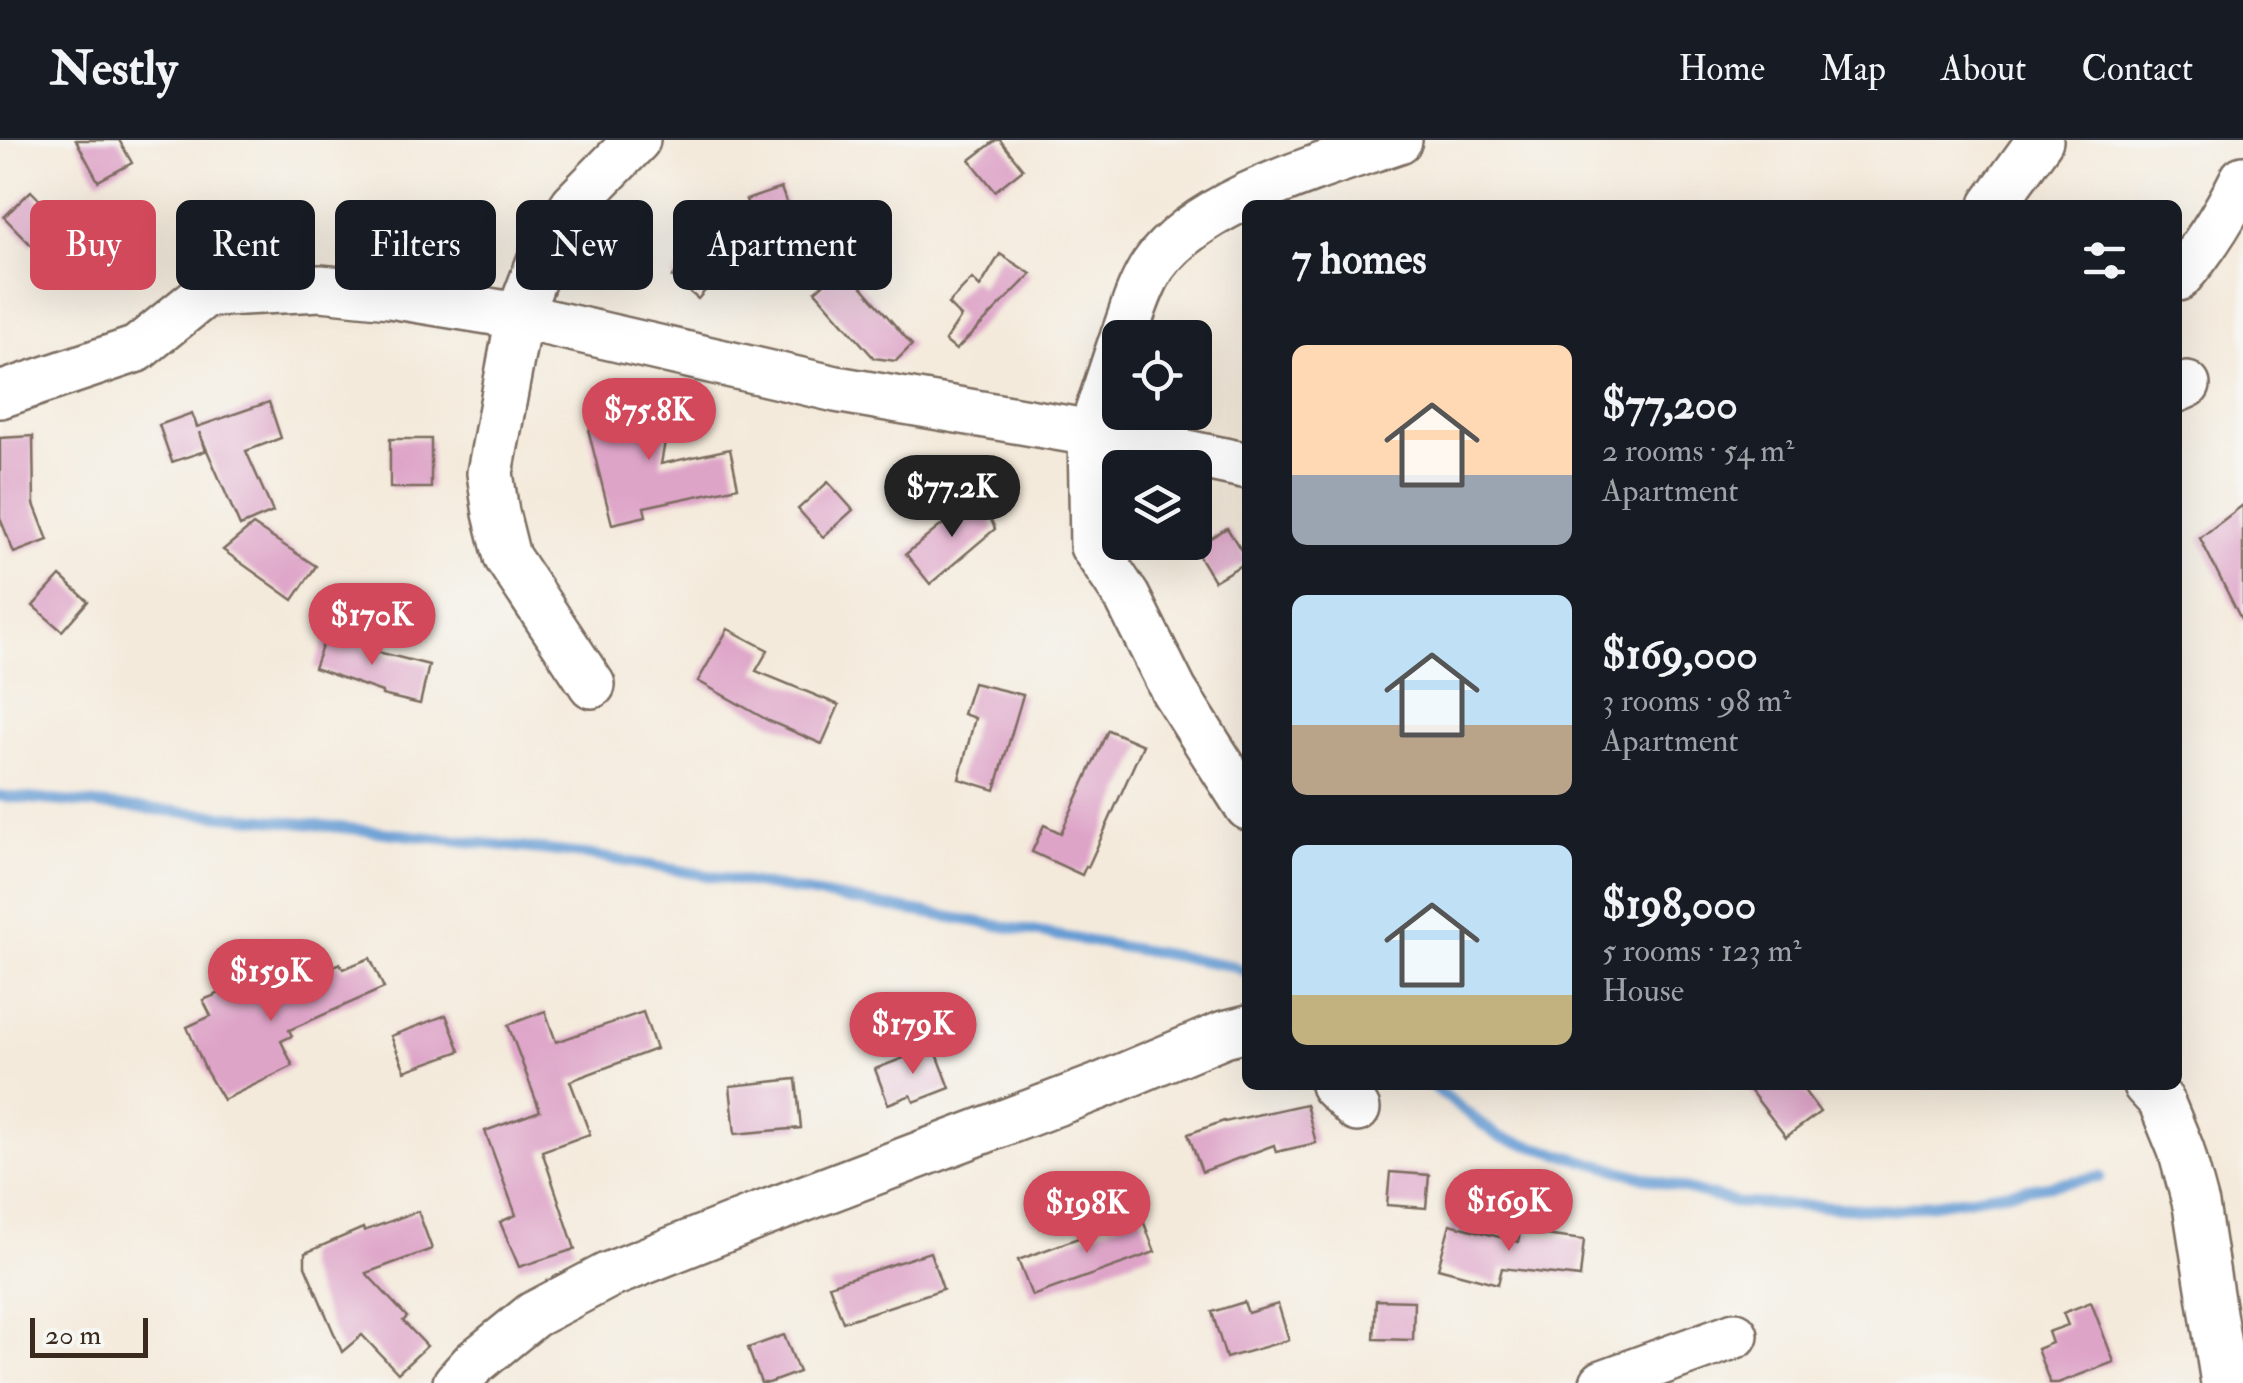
<!DOCTYPE html>
<html lang="en">
<head>
<meta charset="utf-8">
<style>
  body { margin:0; font-family:"IM FELL Double Pica",serif; background:#242831; color:#f1f3f6; height:100vh; display:flex; flex-direction:column; font-size:38px; white-space:nowrap }
  * { box-sizing:border-box; margin:0 }
  p { font-size:32px; color:#9ea1a6 }
  .icon { flex:none; width:55px; height:55px; fill:none; stroke:currentColor; stroke-width:2; stroke-linecap:round; stroke-linejoin:round }
  .map { position:relative; flex:1; overflow:hidden }
  .drawer { position:absolute; left:1242px; top:60px; width:940px; height:890px; display:flex; flex-direction:column; background:#171b24; border-radius:15px; box-shadow:0 10px 40px #0002 }
  .drawer>* { flex:none }
  .banner { position:absolute; left:30px; top:60px; width:950px; height:90px; display:flex; gap:20px }
  .controls { position:absolute; left:1102px; top:180px; display:grid; gap:20px }
  .controls a { display:grid; place-items:center; width:110px; height:110px; border-radius:15px; background:#171b24; box-shadow:0 10px 40px #0002; font-size:50px }
  .scale { position:absolute; left:30px; bottom:25px; width:118px; box-sizing:border-box; padding-left:10px; border:5px solid #3b2a1e; border-top:0; font-size:28px; line-height:35px; white-space:nowrap; color:#3b2a1e; -webkit-text-stroke:8px #f6f6f2; paint-order:stroke }
  .price { position:absolute; translate:-50% -85px; padding:0 22px; border-radius:35px; background:#d1495b; color:#fff; font-size:32px; line-height:65px; filter:drop-shadow(0 2px 5px #0008) }
  .price::after { content:''; position:absolute; left:50%; top:60px; width:30px; height:22px; margin-left:-15px; background:inherit; clip-path:polygon(0 0,100% 0,50% 100%) }
  .price.selected { background:#222; color:#fff }
  ul { padding:0; list-style:none }
  li { display:flex; align-items:center; gap:30px; height:250px; padding:0 50px }
  li span { display:grid; place-items:center; flex:none; width:280px; height:200px; border-radius:15px; color:#555 }
  li>.icon { margin-inline-start:auto }
  span .icon { width:120px; height:120px; fill:#fffc; stroke-width:1 }
  li b { font-size:42px }
  h2 { display:flex; justify-content:space-between; align-items:center; height:120px; padding:0 50px; font-size:42px }
  .chip { padding:0 35px; border-radius:15px; background:#171b24; box-shadow:0 10px 40px #0002; font-size:35px; line-height:90px }
  .chip.selected { background:#d1495b; color:#fff }
  header { display:flex; align-items:center; gap:60px; box-sizing:border-box; height:140px; padding:0 50px; background:#171b24; border-bottom:2px solid #363941 }
  header strong { font-size:48px }
  nav { display:flex; gap:55px; margin-inline-start:auto; font-size:35px }
  .map>svg:first-child { display:block }
</style>
</head>
<body>
<header>
<strong>Nestly</strong>
<nav><a>Home</a><a>Map</a><a>About</a><a>Contact</a></nav>
</header>
<div class="map">
<svg width="2243" height="1243" viewBox="0 0 2243 1243">
  <rect width="100%" height="100%" fill="#f6f6f2"/>
  <filter id="ink" filterUnits="userSpaceOnUse"><feTurbulence type="fractalNoise" baseFrequency=".01" numOctaves="2"/><feDisplacementMap in="SourceGraphic" scale="20" xChannelSelector="R" yChannelSelector="G"/><feConvolveMatrix kernelMatrix="1 2 1 2 8 2 1 2 1" color-interpolation-filters="sRGB"/></filter>
  <filter id="wash" filterUnits="userSpaceOnUse"><feTurbulence type="fractalNoise" baseFrequency=".0048" numOctaves="4" result="noise"/><feDisplacementMap in="SourceGraphic" scale="40" xChannelSelector="R" yChannelSelector="G"/><feGaussianBlur stdDeviation="2.25" result="paint"/><feColorMatrix in="noise" values="0 0 0 0 0 0 0 0 0 0 0 0 0 0 0 0 0 1.4 0 .05"/><feComposite in="paint" operator="in"/></filter>
  <g filter="url(#wash)">
    <rect width="100%" height="100%" fill="#f4eadb"/>
    <g fill="none" stroke-linecap="round" stroke-linejoin="round">
      <!-- stream -->
      <g stroke="#679dd4" stroke-width="11">
        <path d="M0,656L263,679L589,715L1233,826L1248,833"/>
        <path d="M1431,945L1499,997L1737,1063L1894,1070L2100,1037"/>
      </g>
    </g>
    <g id="blocks">
      <!-- building -->
      <g fill="#dea4c8">
        <path d="M76,0H119L132,23L98,41Z"/>
        <path d="M996,0H1000L1023,29L995,51L970,20Z"/>
        <path d="M781,48L794,83L759,96L746,60Z"/>
        <path d="M31,51L59,80L31,105L4,77Z"/>
        <path d="M696,109L722,131L698,159L672,137Z"/>
        <path d="M1000,114L1031,134L956,210L945,201L961,177L948,164L972,139L980,147Z"/>
        <path d="M844,126L912,205L896,221L874,218L815,151Z"/>
        <path d="M269,262L281,298L246,311L273,372L240,386L199,292L205,311L172,322L159,285L192,273L197,287Z"/>
        <path d="M595,263L670,274L661,324L730,309L738,347L644,367L646,376L612,384L589,293Z"/>
        <path d="M33,296L34,364L48,400L14,413L0,378V298Z"/>
        <rect x="390" y="299" width="41" height="49"/>
        <path d="M828,342L853,370L823,397L798,369Z"/>
        <path d="M980,354L995,389L930,444L906,414Z"/>
        <path d="M2243,365V483L2200,398Z"/>
        <path d="M253,385L316,426L293,460L223,410Z"/>
        <path d="M1227,388L1248,421L1214,441L1194,408Z"/>
        <path d="M60,436L88,461L62,491L33,466Z"/>
        <path d="M728,489L768,510L756,531L839,565L822,604L769,581L698,541Z"/>
        <path d="M328,490L364,503L362,508L429,525L420,564L382,555V552L314,528Z"/>
        <path d="M973,543L1023,555L995,650L959,639L975,578L963,574Z"/>
        <path d="M1108,590L1143,605L1088,727L1086,726L1082,735L1032,712L1044,685L1061,693Z"/>
        <path d="M370,818L384,848L289,890L292,896L281,901L293,926L223,960L206,931L187,887L211,876L203,860L235,847L240,859L270,847L272,853L340,823L343,829Z"/>
        <path d="M545,871L556,902L643,872L656,909L570,941L590,994L542,1011L575,1109L519,1127L500,1082L516,1075L485,991L540,971L508,885Z"/>
        <path d="M446,875L460,911L405,931L391,896Z"/>
        <path d="M934,906L950,948L914,962L911,955L888,964L875,929Z"/>
        <path d="M796,939L801,988L735,994L730,946Z"/>
        <path d="M1746,945H1800L1820,972L1786,997Z"/>
        <path d="M1306,964L1316,1003L1276,1012L1274,1005L1202,1032L1188,994L1224,981L1225,982Z"/>
        <path d="M1390,1032L1429,1035L1426,1068L1387,1065Z"/>
        <path d="M418,1071L432,1109L366,1133L407,1177L403,1181L427,1206L398,1233L362,1195L342,1212L305,1126V1113L363,1088L364,1091Z"/>
        <path d="M1141,1075L1155,1112L1032,1156L1018,1120Z"/>
        <path d="M1450,1084L1518,1102L1520,1092L1584,1100L1580,1137L1502,1128L1498,1144L1438,1128Z"/>
        <path d="M930,1112L943,1149L843,1182L829,1145Z"/>
        <path d="M1376,1160L1414,1161L1413,1200L1374,1199Z"/>
        <path d="M1244,1162L1248,1173L1278,1164L1289,1200L1226,1218L1212,1172Z"/>
        <path d="M2091,1162L2114,1222L2058,1243H2050L2037,1209L2052,1203L2048,1192L2068,1185L2063,1173Z"/>
        <path d="M784,1195L799,1232L769,1243H761L748,1208Z"/>
      </g>
    </g>
  </g>
  <g filter="url(#ink)">
    <use href="#blocks" fill-opacity="0" stroke="#7c6d60" stroke-width="2.5"/>
    <g fill="none" stroke-linecap="round" stroke-linejoin="round">
      <defs>
        <g id="street">
          <path d="M1993,65L2040,0"/>
          <path d="M2178,138C2205,108 2225,75 2243,39"/>
          <path d="M1123,198C1132,174 1139,147 1153,126C1198,60 1326,25 1399,0"/>
          <path d="M1120,206L1091,293L1093,406L1127,457L1174,551L1248,667"/>
          <path d="M2178,249L2187,245"/>
          <path d="M0,255L137,209L205,154L321,148L390,155L519,176L836,249L1091,293L1248,326"/>
          <path d="M592,545L507,417L496,373L490,333L519,176L545,108L574,64L637,0"/>
          <path d="M1333,945L1357,969"/>
          <path d="M2146,945L2161,961L2181,1010L2196,1065L2224,1243"/>
          <path d="M456,1243L474,1223L533,1175L607,1136L753,1078L1098,947L1224,894L1248,888"/>
          <path d="M1603,1243L1735,1195"/>
        </g>
      </defs>
      <!-- street casing -->
      <use href="#street" stroke="#7c6d60" stroke-width="50"/>
      <!-- street -->
      <use href="#street" stroke="#fff" stroke-width="45"/>
    </g>
  </g>
</svg>
<div class="controls">
<a><svg class="icon" aria-label="locate" viewBox="0 0 24 24"><circle cx="12" cy="12" r="6"/><path d="M12 2v4M12 18v4M2 12h4M18 12h4"/></svg></a>
<a><svg class="icon" aria-label="layers" viewBox="0 0 24 24"><path d="M12 4l9 5-9 5-9-5zM3 14l9 5 9-5"/></svg></a>
</div>
<div class="scale">20 m</div>
<b class="price" style="left:649px;top:323px">$75.8K</b>
<b class="price selected" style="left:952px;top:400px">$77.2K</b>
<b class="price" style="left:372px;top:528px">$170K</b>
<b class="price" style="left:271px;top:884px">$159K</b>
<b class="price" style="left:913px;top:937px">$179K</b>
<b class="price" style="left:1509px;top:1114px">$169K</b>
<b class="price" style="left:1087px;top:1116px">$198K</b>
<div class="banner">
<a class="chip selected">Buy</a>
<a class="chip">Rent</a>
<a class="chip">Filters</a>
<a class="chip">New</a>
<a class="chip">Apartment</a>
</div>
<section class="drawer">
<h2>7 homes<svg class="icon" aria-label="filters" viewBox="0 0 24 24"><path d="M4 7h16M4 17h16"/><circle cx="9" cy="7" r="2"/><circle cx="15" cy="17" r="2"/></svg></h2>
<ul>
<li><span style="background:linear-gradient(#ffd9b3 65%,#9aa5b1 0)"><svg class="icon" aria-label="home" viewBox="0 0 24 24"><path d="M3 11l9-7 9 7M6 9v11h12V9"/></svg></span><div><b>$77,200</b><p>2 rooms · 54 m²</p><p>Apartment</p></div></li>
<li><span style="background:linear-gradient(#bfe0f5 65%,#b9a48a 0)"><svg class="icon" aria-label="home" viewBox="0 0 24 24"><path d="M3 11l9-7 9 7M6 9v11h12V9"/></svg></span><div><b>$169,000</b><p>3 rooms · 98 m²</p><p>Apartment</p></div></li>
<li><span style="background:linear-gradient(#bfe0f5 75%,#c2b280 0)"><svg class="icon" aria-label="home" viewBox="0 0 24 24"><path d="M3 11l9-7 9 7M6 9v11h12V9"/></svg></span><div><b>$198,000</b><p>5 rooms · 123 m²</p><p>House</p></div></li>
</ul>
</section>
</div>
</body>
</html>
